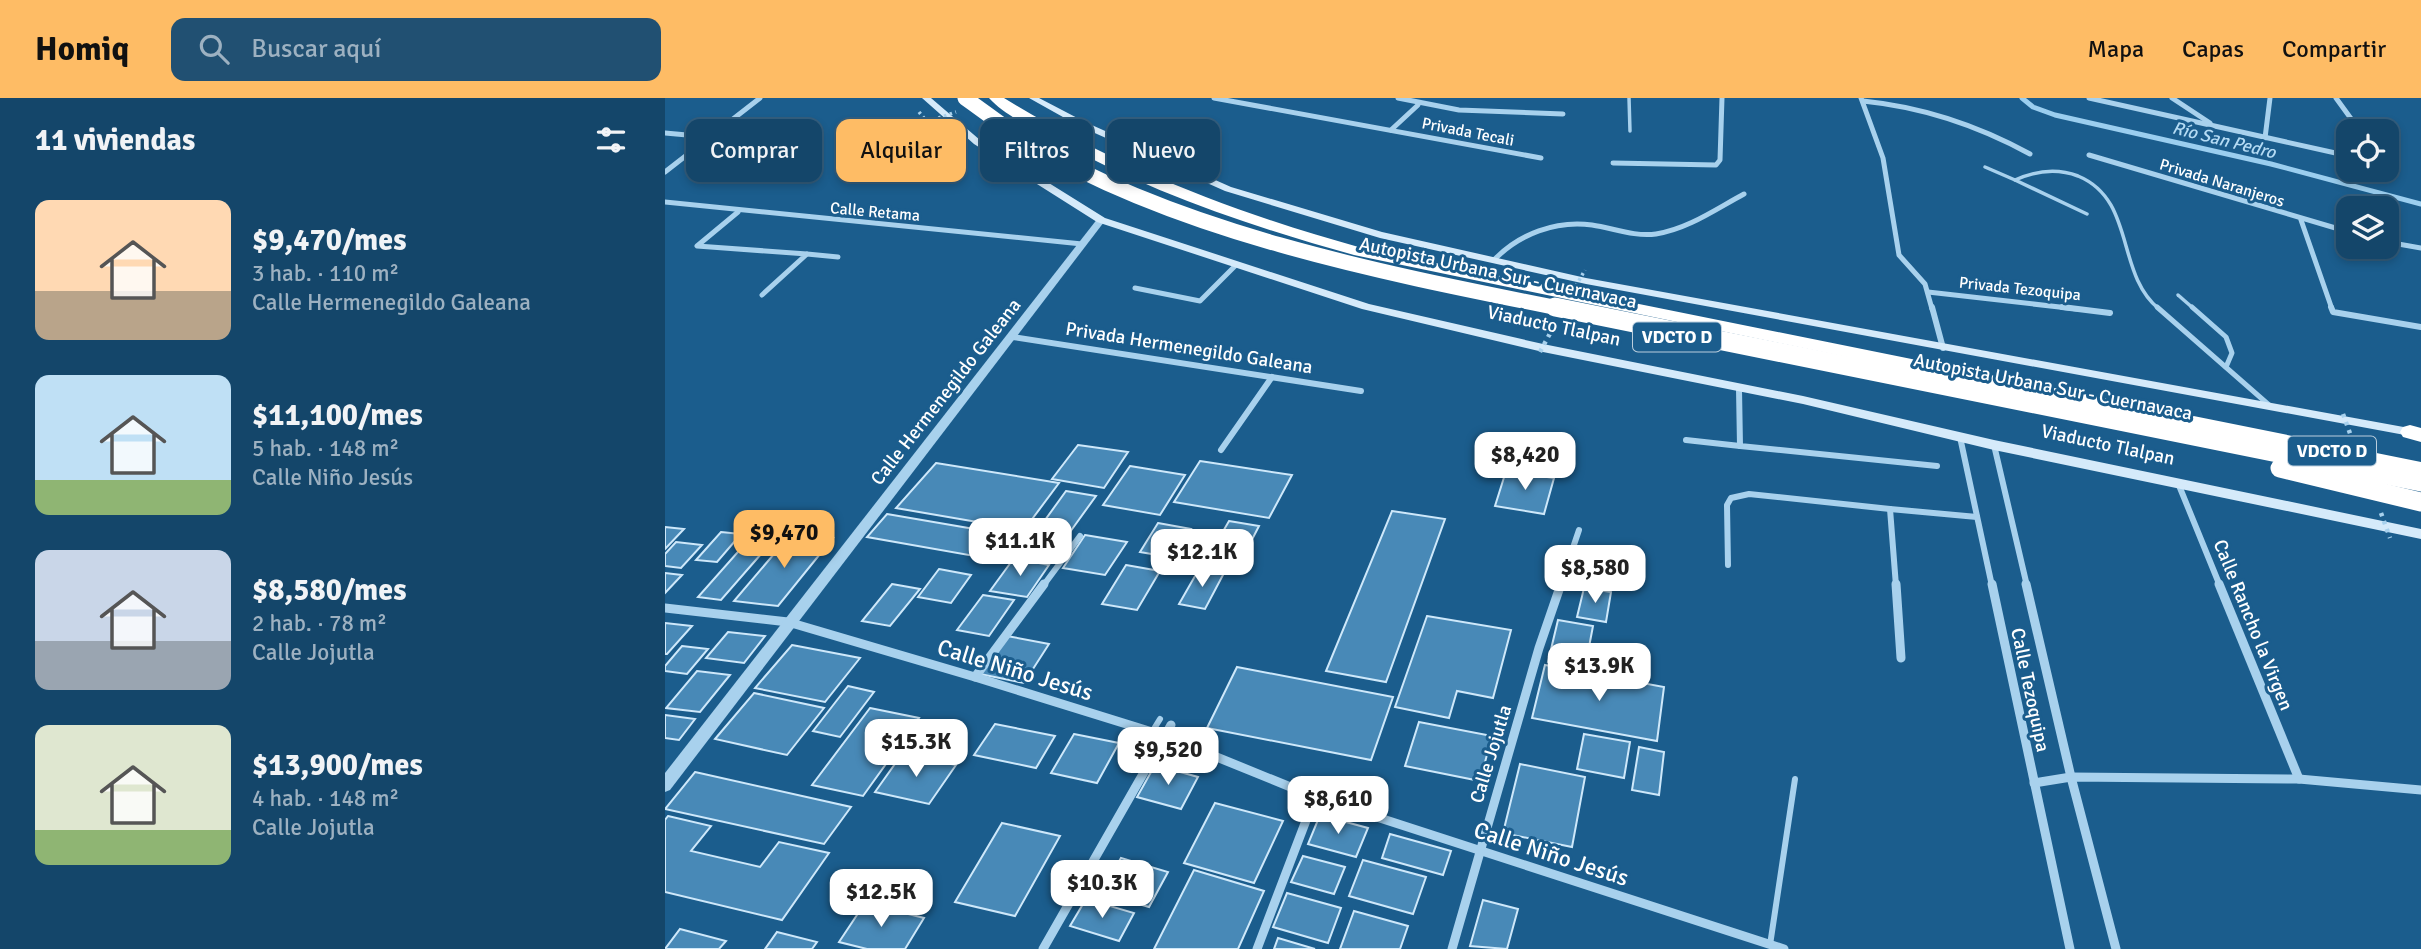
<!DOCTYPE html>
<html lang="es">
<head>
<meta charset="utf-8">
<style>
  body { margin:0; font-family:Signika,sans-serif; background:#215072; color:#f1f3f6; height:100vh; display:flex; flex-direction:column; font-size:26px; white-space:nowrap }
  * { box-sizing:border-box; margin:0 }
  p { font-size:23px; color:#9db1c1 }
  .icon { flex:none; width:38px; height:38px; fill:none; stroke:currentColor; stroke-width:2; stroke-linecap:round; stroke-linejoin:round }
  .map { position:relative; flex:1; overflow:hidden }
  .panel { display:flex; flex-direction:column; background:#14466a; width:665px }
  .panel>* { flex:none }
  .banner { position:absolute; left:21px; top:21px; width:665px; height:63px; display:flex; gap:14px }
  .tools { position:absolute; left:1671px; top:21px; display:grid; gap:14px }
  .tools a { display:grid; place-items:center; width:63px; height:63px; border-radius:14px; background:#14466a; box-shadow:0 4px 10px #0003,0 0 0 2px #335e7e; font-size:35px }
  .price { position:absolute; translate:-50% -60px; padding:0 16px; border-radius:14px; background:#fff; color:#222; font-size:23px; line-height:46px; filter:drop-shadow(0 2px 4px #0008) }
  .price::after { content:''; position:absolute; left:50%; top:42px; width:21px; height:16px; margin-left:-10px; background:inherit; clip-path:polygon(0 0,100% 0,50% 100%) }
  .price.selected { background:#febc65; color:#111 }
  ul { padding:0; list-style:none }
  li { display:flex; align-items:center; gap:21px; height:175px; padding:0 35px }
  li span { display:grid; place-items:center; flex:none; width:196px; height:140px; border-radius:14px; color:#555 }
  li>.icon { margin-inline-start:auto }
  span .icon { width:84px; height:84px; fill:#fffc; stroke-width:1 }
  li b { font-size:30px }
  h2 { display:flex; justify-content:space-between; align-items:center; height:84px; padding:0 35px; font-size:30px }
  .chip { padding:0 24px; border-radius:14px; background:#14466a; box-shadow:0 4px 10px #0003,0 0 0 2px #335e7e; font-size:24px; line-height:63px }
  .chip.selected { background:#febc65; color:#111 }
  header { display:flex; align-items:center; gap:42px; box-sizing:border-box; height:98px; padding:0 35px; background:#febc65; color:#111 }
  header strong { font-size:33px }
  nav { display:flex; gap:38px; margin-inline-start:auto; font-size:24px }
  .search { width:490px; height:63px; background:#215072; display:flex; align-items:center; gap:18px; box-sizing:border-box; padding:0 24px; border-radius:14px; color:#9db1c1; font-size:26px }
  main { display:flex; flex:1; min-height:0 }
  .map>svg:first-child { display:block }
</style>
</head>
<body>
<header>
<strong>Homiq</strong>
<div class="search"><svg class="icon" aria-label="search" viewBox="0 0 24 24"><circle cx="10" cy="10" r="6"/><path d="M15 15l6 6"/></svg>Buscar aquí</div>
<nav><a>Mapa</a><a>Capas</a><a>Compartir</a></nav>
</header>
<main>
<section class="panel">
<h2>11 viviendas<svg class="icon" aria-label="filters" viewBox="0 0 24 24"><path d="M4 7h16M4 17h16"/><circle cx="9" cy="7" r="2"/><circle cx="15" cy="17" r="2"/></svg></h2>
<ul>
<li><span style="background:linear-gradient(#ffd9b3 65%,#b9a48a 0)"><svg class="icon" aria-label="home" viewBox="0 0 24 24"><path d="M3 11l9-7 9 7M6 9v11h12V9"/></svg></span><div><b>$9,470/mes</b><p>3 hab. · 110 m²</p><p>Calle Hermenegildo Galeana</p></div></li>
<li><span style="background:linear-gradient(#bfe0f5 75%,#8fb573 0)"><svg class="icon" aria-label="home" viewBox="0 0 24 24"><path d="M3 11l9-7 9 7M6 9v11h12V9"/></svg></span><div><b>$11,100/mes</b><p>5 hab. · 148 m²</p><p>Calle Niño Jesús</p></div></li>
<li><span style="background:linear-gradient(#c9d6e8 65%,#9aa5b1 0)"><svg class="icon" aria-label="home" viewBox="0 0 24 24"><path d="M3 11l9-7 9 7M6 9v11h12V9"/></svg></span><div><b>$8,580/mes</b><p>2 hab. · 78 m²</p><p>Calle Jojutla</p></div></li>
<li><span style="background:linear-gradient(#dfe7d0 75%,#8fb573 0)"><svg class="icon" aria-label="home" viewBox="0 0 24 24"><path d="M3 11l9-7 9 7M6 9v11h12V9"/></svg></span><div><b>$13,900/mes</b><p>4 hab. · 148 m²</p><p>Calle Jojutla</p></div></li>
</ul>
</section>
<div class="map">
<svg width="1756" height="851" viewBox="0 0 1756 851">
  <rect width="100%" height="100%" fill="#1b5d8d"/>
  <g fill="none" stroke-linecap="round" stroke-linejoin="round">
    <!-- stream -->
    <path stroke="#9bceef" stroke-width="5" d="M1357,0L1368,9L1390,17L1606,66L1756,106"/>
  </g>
  <!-- building -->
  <g fill="#4889b7" stroke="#cee8fa" stroke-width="2">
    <path d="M413,347L463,354L439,390L387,381Z"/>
    <path d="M535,363L627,377L604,420L509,404Z"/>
    <path d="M271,365L394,385L359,432L231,410Z"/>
    <path d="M465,368L520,377L495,417L438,407Z"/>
    <path d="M841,373L889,380L879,416L830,408Z"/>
    <path d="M401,393L431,398L405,434L375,429Z"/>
    <path d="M727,413L780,421L721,584L661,573Z"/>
    <path d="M222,416L350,438L332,462L202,439Z"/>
    <path d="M564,423L594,428L577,461L545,456Z"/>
    <path d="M493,425L526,431L509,460L475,454Z"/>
    <path d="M0,429L19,431L0,451Z"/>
    <path d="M56,434L76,436L52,464L31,462Z"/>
    <path d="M126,436L168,440L113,508L69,503Z"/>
    <path d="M420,437L462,444L440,477L398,470Z"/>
    <path d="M87,438L110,440L56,502L33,499Z"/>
    <path d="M11,444L37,447L16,470L0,468V456Z"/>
    <path d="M349,460L384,467L362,499L325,493Z"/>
    <path d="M461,467L495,473L472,512L437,506Z"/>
    <path d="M274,471L306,477L286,505L253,499Z"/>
    <path d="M534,471L559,475L540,511L514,506Z"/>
    <path d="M0,475L17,477L0,495Z"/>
    <path d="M227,486L255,491L225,528L197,523Z"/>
    <path d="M919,490L946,494L941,524L912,519Z"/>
    <path d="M318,497L349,502L324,538L292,532Z"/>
    <path d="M762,518L846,532L828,600L792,593L784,620L730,609Z"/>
    <path d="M893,522L928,528L920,570L883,564Z"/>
    <path d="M0,525L27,528L2,556H0Z"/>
    <path d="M63,534L100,538L79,565L41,560Z"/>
    <path d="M342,538L384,546L359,585L315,576Z"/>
    <path d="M127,547L195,560L160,604L90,590Z"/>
    <path d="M17,548L43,551L22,576L0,573V568Z"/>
    <path d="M880,567L999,589L992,643L867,620Z"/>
    <path d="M572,569L728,599L706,662L542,630Z"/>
    <path d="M32,573L65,577L35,614L1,610Z"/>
    <path d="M183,588L209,594L175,639L148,633Z"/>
    <path d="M89,595L159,610L122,657L50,641Z"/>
    <path d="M205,610L254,620L198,698L147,687Z"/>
    <path d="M0,617L30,621L14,642L0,640Z"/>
    <path d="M754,624L827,638L815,683L740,668Z"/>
    <path d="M330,626L390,638L371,670L309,657Z"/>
    <path d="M409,636L454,645L432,685L386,675Z"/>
    <path d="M919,636L965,644L959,680L912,671Z"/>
    <path d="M974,649L999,654L994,697L967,692Z"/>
    <path d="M237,656L291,667L264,706L210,694Z"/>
    <path d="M855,666L920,679L907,749L838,735Z"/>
    <path d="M490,667L533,679L516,711L472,699Z"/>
    <path d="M30,674L186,709L159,746L0,711Z"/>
    <path d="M550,705L618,723L589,785L519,765Z"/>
    <path d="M655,717L703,730L691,759L643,746Z"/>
    <path d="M3,718L46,728L26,753L95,769L114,744L164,755L117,822L0,794V722Z"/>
    <path d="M337,725L395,738L350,818L290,804Z"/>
    <path d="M725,736L786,753L778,777L717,760Z"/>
    <path d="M638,758L680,769L669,796L626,784Z"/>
    <path d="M456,760L503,774L484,809L436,795Z"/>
    <path d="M698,762L761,779L748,816L684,798Z"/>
    <path d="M529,772L599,793L573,851H489Z"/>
    <path d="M622,795L676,810L663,845L608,829Z"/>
    <path d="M421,801L469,815L454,843L405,828Z"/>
    <path d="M818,802L853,811L842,851L805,848Z"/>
    <path d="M200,805L259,820L240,851H202L174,844Z"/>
    <path d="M689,813L743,828L735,851H675Z"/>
    <path d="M15,831L61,843L54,851H0Z"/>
    <path d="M112,834L152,844L147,851H100Z"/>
    <path d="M613,840L650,851H609Z"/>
  </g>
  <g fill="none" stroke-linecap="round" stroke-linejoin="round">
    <!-- path -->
    <path stroke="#a8d1ed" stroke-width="3.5" stroke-dasharray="2.5 3.5" stroke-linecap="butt" d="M254,14L262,24"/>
    <!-- service-far2 -->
    <g stroke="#a8d1ed" stroke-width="3.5">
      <path d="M964,0L965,33"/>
      <path d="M1320,69L1350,82"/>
      <path d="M1422,116L1350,82C1370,73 1392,70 1413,78C1471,102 1450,175 1494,211"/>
      <path d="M1513,197L1529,211"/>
    </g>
    <!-- service-far1 -->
    <g stroke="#a8d1ed" stroke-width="5">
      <path d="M1492,209L1604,307"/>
      <path d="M1527,209L1561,239L1567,255L1561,269"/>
    </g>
    <!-- service -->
    <g stroke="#a8d1ed" stroke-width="6">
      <path d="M487,634L495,621"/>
      <path d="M1105,847L1130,681"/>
    </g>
    <!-- minor-far2 -->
    <g stroke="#a8d1ed" stroke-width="5">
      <path d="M549,0L876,60"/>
      <path d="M733,0L794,12L898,16"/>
      <path d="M1196,0L1218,60L1234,157L1260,186L1267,211"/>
      <path d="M1424,0L1684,58"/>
      <path d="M1507,0L1545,25"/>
      <path d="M1671,0L1695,33"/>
      <path d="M1198,3C1258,9 1312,27 1365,56"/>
      <path d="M726,32L753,7"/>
      <path d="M0,35L44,39"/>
      <path d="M1600,40L1605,0"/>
      <path d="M1424,57L1684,134"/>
      <path d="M948,65L1051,67L1055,62L1057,0"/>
      <path d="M0,74L95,0"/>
      <path d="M0,104L417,146"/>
      <path d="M73,114L32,148L142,156L97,197"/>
      <path d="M1636,122L1667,211"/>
      <path d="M1722,144L1756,150"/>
      <path d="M142,156L173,159"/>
      <path d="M829,162C854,136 891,122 927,127C948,130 969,139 991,136C1023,131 1051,111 1079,96"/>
      <path d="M470,190L535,203L570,168"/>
      <path d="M1263,194L1412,211"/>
    </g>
    <!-- minor-far1 -->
    <g stroke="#a8d1ed" stroke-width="6">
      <path d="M1267,209L1278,250"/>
      <path d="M1397,209L1445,215"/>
      <path d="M1666,209L1668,214L1756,229"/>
      <path d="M348,239L696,293"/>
      <path d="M1074,291L1075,348L1272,368"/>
      <path d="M1295,339L1327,488"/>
      <path d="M1021,342L1075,348"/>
      <path d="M1329,347L1362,488"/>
      <path d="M556,352L607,279"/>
      <path d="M1513,385L1555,488"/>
      <path d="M1225,411L1312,419"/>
      <path d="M1063,467L1062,407L1066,400L1084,396L1225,411L1231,488"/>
      <path d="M378,488L415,438"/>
      <path d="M895,488L914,432"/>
    </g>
    <!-- minor -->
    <g stroke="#a8d1ed" stroke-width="9">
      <path d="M1231,486L1236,560"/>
      <path d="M1327,486L1405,851"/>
      <path d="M1361,486L1406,679L1451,851"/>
      <path d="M1554,486L1634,681"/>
      <path d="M0,510L123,524L310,579L500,638L650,699L1119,851"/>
      <path d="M310,579L379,486"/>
      <path d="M1369,685L1406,679L1634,681L1756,692"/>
      <path d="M378,851L506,627"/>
      <path d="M592,851L650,699"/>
      <path d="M787,851L874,550L896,486"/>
    </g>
    <!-- tertiary -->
    <path fill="#a8d1ed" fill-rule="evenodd" d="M436,119L439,120V124L5,692L0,694V675L433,120Z"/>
    <!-- secondary -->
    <g fill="#d5eafa" fill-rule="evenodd">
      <path d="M257,0H266L315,42L440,120L704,206L878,246L1138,298L1329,342L1756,431V441L1329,352L1138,306L878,254L697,211L432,124L309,46Z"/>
      <path d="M364,0H374L420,24L566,89L717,134L921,180L1755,332L1756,340L921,186L715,140L560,93L414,28Z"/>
    </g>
    <!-- motorway -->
    <g fill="#fff" fill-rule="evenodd">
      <path d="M324,0H339C451,69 570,115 697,150L1756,364V378L689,157C584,128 482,93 387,40C366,29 339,17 324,0Z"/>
      <path d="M1745,327L1756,330V344L1738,339L1735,334L1738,329Z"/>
    </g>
    <!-- path-bridge-far1 -->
    <g stroke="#a8d1ed" stroke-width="3.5" stroke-dasharray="2.5 3.5" stroke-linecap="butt">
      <path d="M262,24L291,14"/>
      <path d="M908,193L920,172"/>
    </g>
    <!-- path-bridge -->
    <g stroke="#a8d1ed" stroke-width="4.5" stroke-dasharray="3.5 5" stroke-linecap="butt">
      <path d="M875,254L889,228"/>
      <path d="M1678,316L1691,352"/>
      <path d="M1716,415L1725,440"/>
    </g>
    <!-- motorway-bridge-far1 -->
    <path stroke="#fff" stroke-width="15" d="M300,0C320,14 340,30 361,43C515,136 723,176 898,211"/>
    <!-- motorway-bridge -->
    <g stroke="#fff" stroke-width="19">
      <path d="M890,209L1756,384"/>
      <path d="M1615,370L1756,404"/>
    </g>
  </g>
  <g text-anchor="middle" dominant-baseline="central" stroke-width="6" stroke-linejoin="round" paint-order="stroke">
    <!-- far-street labels -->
    <g font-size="16" fill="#fff" stroke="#1b5d8d">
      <text transform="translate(803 34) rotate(11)">Privada Tecali</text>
      <text transform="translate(1557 85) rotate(17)">Privada Naranjeros</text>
      <text transform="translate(210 114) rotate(5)">Calle Retama</text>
      <text transform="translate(1355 191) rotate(6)">Privada Tezoquipa</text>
    </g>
    <!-- far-water labels -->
    <g font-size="18" font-style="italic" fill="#b4dbf4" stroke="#1b5d8d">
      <text transform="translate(1559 42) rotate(14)">Río San Pedro</text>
    </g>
    <!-- shield labels -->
    <g fill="#1b5d8d" stroke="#bbcedd" stroke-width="2">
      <rect x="968" y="224.5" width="88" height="29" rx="5"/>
      <rect x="1623" y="338.5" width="88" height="29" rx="5"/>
    </g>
    <g font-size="18" font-weight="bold" fill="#fff">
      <text x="1012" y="239">VDCTO D</text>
      <text x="1667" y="353">VDCTO D</text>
    </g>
    <!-- street labels -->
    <g font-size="19" fill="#fff" stroke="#1b5d8d">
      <text transform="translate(833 175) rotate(12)">Autopista Urbana Sur - Cuernavaca</text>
      <text transform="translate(889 228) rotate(12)">Viaducto Tlalpan</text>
      <text transform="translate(524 250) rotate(9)">Privada Hermenegildo Galeana</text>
      <text transform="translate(1388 289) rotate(11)">Autopista Urbana Sur - Cuernavaca</text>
      <text transform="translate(281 294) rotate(-52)">Calle Hermenegildo Galeana</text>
      <text transform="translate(1443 347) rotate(12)">Viaducto Tlalpan</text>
      <text transform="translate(1588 527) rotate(68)">Calle Rancho la Virgen</text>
      <text transform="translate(1365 592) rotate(78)">Calle Tezoquipa</text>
      <text transform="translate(826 656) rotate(-73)">Calle Jojutla</text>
    </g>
    <!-- near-street labels -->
    <g font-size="23" fill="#fff" stroke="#1b5d8d">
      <text transform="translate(350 572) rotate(17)">Calle Niño Jesús</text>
      <text transform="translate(886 756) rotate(18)">Calle Niño Jesús</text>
    </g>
  </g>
</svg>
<div class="tools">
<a><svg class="icon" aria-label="locate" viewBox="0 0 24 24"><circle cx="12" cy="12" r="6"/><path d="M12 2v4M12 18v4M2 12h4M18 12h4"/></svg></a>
<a><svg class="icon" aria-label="layers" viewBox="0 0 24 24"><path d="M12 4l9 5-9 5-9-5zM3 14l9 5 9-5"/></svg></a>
</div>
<b class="price" style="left:860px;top:394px">$8,420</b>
<b class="price selected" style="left:119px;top:472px">$9,470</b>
<b class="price" style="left:355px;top:480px">$11.1K</b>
<b class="price" style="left:537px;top:491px">$12.1K</b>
<b class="price" style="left:930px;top:507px">$8,580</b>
<b class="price" style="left:934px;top:605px">$13.9K</b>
<b class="price" style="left:251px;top:681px">$15.3K</b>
<b class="price" style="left:503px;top:689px">$9,520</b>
<b class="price" style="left:673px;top:738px">$8,610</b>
<b class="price" style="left:437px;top:822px">$10.3K</b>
<b class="price" style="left:216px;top:831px">$12.5K</b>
<div class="banner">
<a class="chip">Comprar</a>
<a class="chip selected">Alquilar</a>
<a class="chip">Filtros</a>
<a class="chip">Nuevo</a>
</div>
</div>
</main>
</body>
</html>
